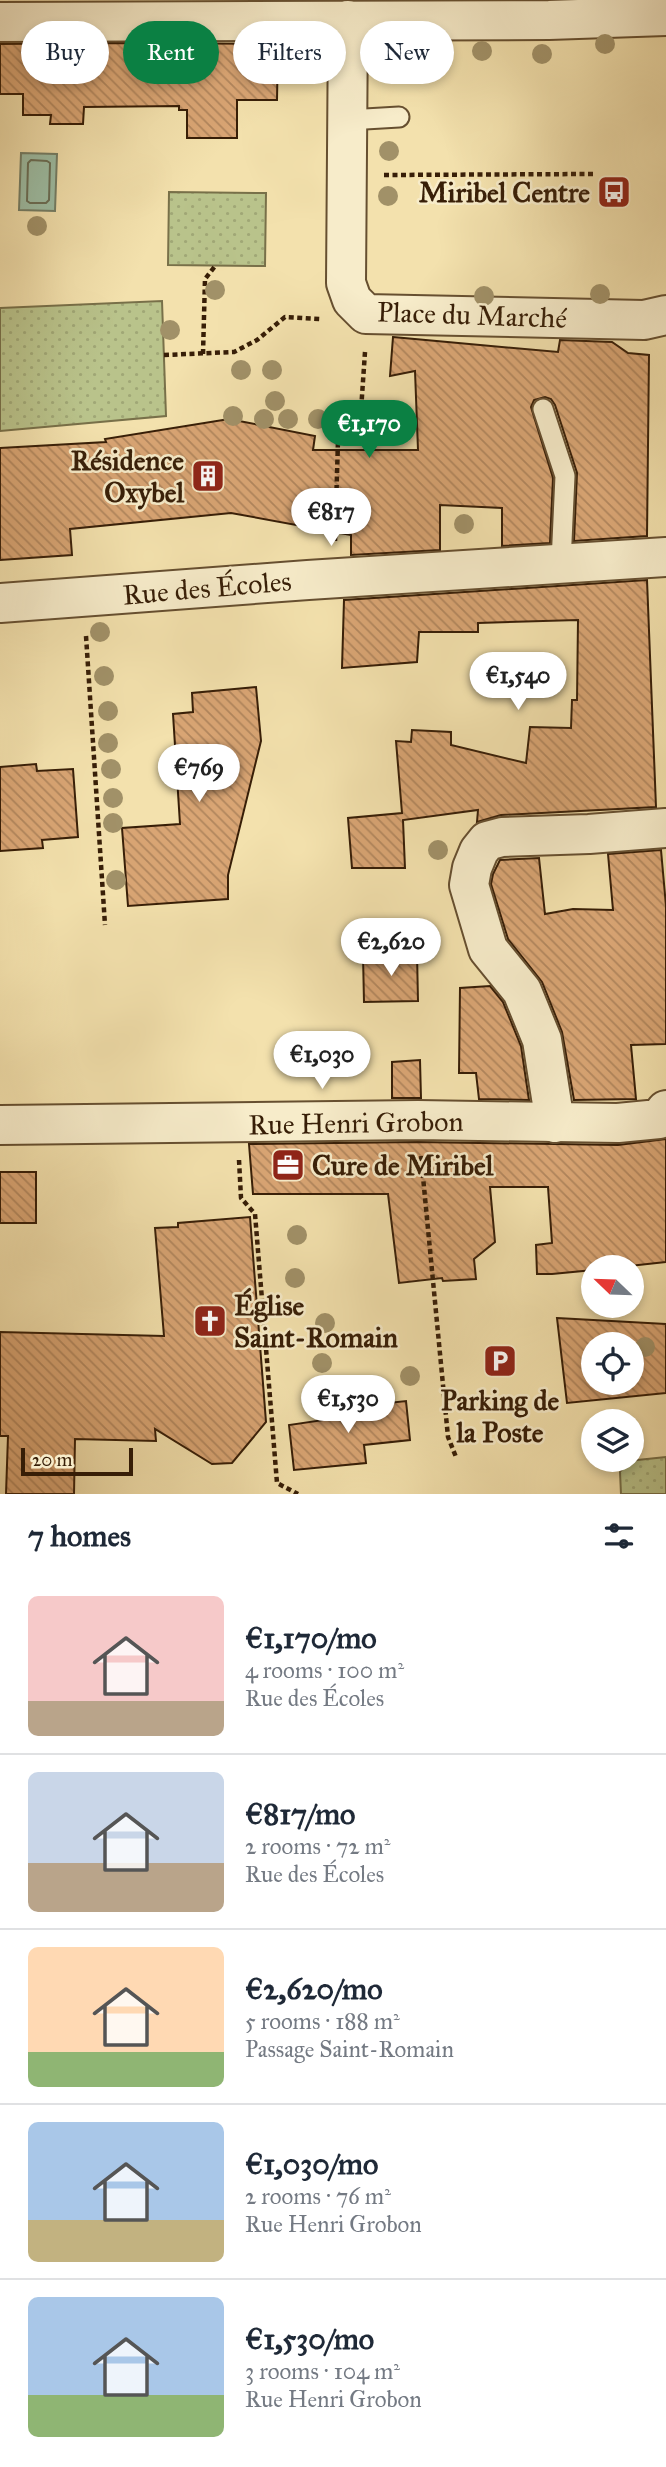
<!DOCTYPE html>
<html lang="en">
<head>
<meta charset="utf-8">
<style>
  body { margin:0; font-family:"IM FELL Great Primer",serif; background:#f6f6f7; color:#1f2937; height:100vh; display:flex; flex-direction:column; font-size:26px; white-space:nowrap }
  * { box-sizing:border-box; margin:0 }
  p { font-size:23px; color:#747a83 }
  .icon { flex:none; width:38px; height:38px; fill:none; stroke:currentColor; stroke-width:2; stroke-linecap:round; stroke-linejoin:round }
  .map { position:relative; height:1494px; overflow:hidden }
  .panel { display:flex; flex-direction:column; background:#fff; flex:1 }
  .panel>* { flex:none }
  .banner { position:absolute; left:21px; top:21px; width:625px; height:63px; display:flex; gap:14px }
  .needle { width:46px; rotate:293deg }
  .buttons { position:absolute; left:581px; top:1255px; display:grid; gap:14px }
  .buttons a { display:grid; place-items:center; width:63px; height:63px; border-radius:50%; background:#fff; box-shadow:0 4px 10px #0003; font-size:35px }
  .scale { position:absolute; left:21px; bottom:18px; width:112px; box-sizing:border-box; padding-left:7px; border:4px solid #371e07; border-top:0; font-size:19px; line-height:24px; white-space:nowrap; color:#371e07; -webkit-text-stroke:5px #f7ecca; paint-order:stroke }
  .price { position:absolute; translate:-50% -60px; padding:0 16px; border-radius:24px; background:#fff; color:#222; font-size:23px; line-height:46px; filter:drop-shadow(0 2px 4px #0008) }
  .price::after { content:''; position:absolute; left:50%; top:42px; width:21px; height:16px; margin-left:-10px; background:inherit; clip-path:polygon(0 0,100% 0,50% 100%) }
  .price.selected { background:#0b8043; color:#fff }
  ul { padding:0; list-style:none }
  li { display:flex; align-items:center; gap:21px; height:175px; padding:0 28px }
  li+li { border-top:2px solid #e0e1e3 }
  li span { display:grid; place-items:center; flex:none; width:196px; height:140px; border-radius:10px; color:#555 }
  li>.icon { margin-inline-start:auto }
  span .icon { width:84px; height:84px; fill:#fffc; stroke-width:1 }
  li b { font-size:30px }
  h2 { display:flex; justify-content:space-between; align-items:center; height:84px; padding:0 28px; font-size:30px }
  .pill { padding:0 24px; border-radius:32px; background:#fff; box-shadow:0 4px 10px #0003; font-size:24px; line-height:63px }
  .pill.selected { background:#0b8043; color:#fff }
  .map>svg:first-child { display:block }
</style>
</head>
<body>
<div class="map">
<svg width="666" height="1494" viewBox="0 0 666 1494">
  <defs>
    <pattern id="park-dots" width="8" height="8" patternUnits="userSpaceOnUse" patternTransform="scale(1.75)"><rect width="8" height="8" fill="#b9c38b"/><path d="M2 2h.1M6 6h.1" fill="none" stroke="#a0a776" stroke-width="1.8" stroke-linecap="round"/></pattern>
    <pattern id="building-back-hatch" width="6" height="6" patternUnits="userSpaceOnUse" patternTransform="scale(1.75)"><rect width="6" height="6" fill="#d9a574"/><path d="M-1 5l2 2M0 0l6 6M5-1l2 2" fill="none" stroke="#b1865d"/></pattern>
  </defs>
  <rect width="100%" height="100%" fill="#f3e1ad"/>
  <filter id="stains"><feTurbulence type="fractalNoise" baseFrequency=".00286" numOctaves="4"/><feColorMatrix values="0 0 0 0 .2 0 0 0 0 .09 0 0 0 0 .02 0 0 0 .5 -.17"/></filter>
  <radialGradient id="worn" r=".72"><stop offset=".6" stop-color="#630" stop-opacity="0"/><stop offset="1" stop-color="#630" stop-opacity=".3"/></radialGradient>
  <!-- park -->
  <g fill="url(#park-dots)" stroke="#787049" stroke-width="2">
    <path d="M169,192L266,193L265,266L168,265Z"/>
    <path d="M162,301L166,416L0,431V308Z"/>
    <path d="M666,1457V1494H621L620,1472L628,1461Z"/>
  </g>
  <!-- water -->
  <path fill="#9dbea5" stroke="#747e66" stroke-width="2" d="M21,153L57,154L55,211L19,210Z"/>
  <g fill="none" stroke-linecap="round" stroke-linejoin="round">
    <!-- shore -->
    <path stroke="#6a6e56" stroke-width="2" d="M31,160L47,161L50,163L49,200L46,203H30L27,201L28,163Z"/>
  </g>
  <!-- building -->
  <g fill="url(#building-back-hatch)" stroke="#371e07" stroke-width="2" fill-rule="evenodd">
    <path d="M111,43L278,44L277,100H237V138H187V110H179V106L84,107L83,124H50L51,115H23V94H0V44Z"/>
    <path d="M393,337L558,352L560,340L612,342L628,353L649,355L647,536L574,541L577,473L555,405L551,399L545,397L534,400L531,407L553,478L550,543L502,546V508L440,505V550L351,555V535L231,513L70,529L72,555L0,560V448L106,442L105,439L229,419L315,436L313,450H418L415,371L390,376Z"/>
    <path d="M647,580L656,807L501,815L477,822L478,810L403,820L405,868H352L348,818L402,813L396,741L411,742L412,730L451,732V745L526,763L530,727L571,728L572,700H577L578,620L478,623V632H419L417,662L342,668L344,600Z"/>
    <path d="M256,687L261,741L228,875V899L128,906L122,828L180,824L173,714L193,712L192,693Z"/>
    <path d="M36,764L37,771L73,769L78,837L42,840L43,848L0,851V767Z"/>
    <path d="M661,850L666,906V1044L631,1045L636,1099L574,1100L562,1032L542,982L508,939L491,884L493,874L500,860L539,858L545,914L573,909L613,910L608,854Z"/>
    <path d="M417,953L418,1001L364,1002L363,955Z"/>
    <path d="M490,986L503,1002L521,1046L529,1100L479,1099L476,1073H459L460,988Z"/>
    <path d="M420,1060L421,1098H392V1062Z"/>
    <path d="M666,1139V1262L620,1267H593V1270L552,1274H537L536,1245L552,1243L548,1187H490L495,1242L474,1259L476,1279L443,1281L442,1278L399,1283L388,1194H253L249,1144L418,1142L618,1145Z"/>
    <rect x="0" y="1172" width="36" height="51"/>
    <path d="M250,1217L266,1422L232,1463L212,1464L155,1429L156,1441L75,1439L74,1494H6L8,1436H0V1332L164,1336L155,1228L178,1227V1223Z"/>
    <path d="M557,1318L666,1324V1393L567,1403ZM593,1344H632V1382H593Z"/>
    <path d="M406,1401L410,1440L364,1445L366,1463L294,1470L289,1425L344,1417L343,1408Z"/>
  </g>
  <g fill="none" stroke-linecap="round" stroke-linejoin="round">
    <defs>
      <g id="service">
        <path d="M348,120L399,117"/>
        <path d="M543,409L565,476L561,563"/>
      </g>
      <g id="minor">
        <path d="M348,20L346,283L352,300L366,314L644,320L666,315"/>
        <path d="M0,603L308,580L666,557"/>
        <path d="M555,1123L542,1040L522,991L488,949L469,885L472,868L479,851L487,841L502,837L589,834L666,828"/>
        <path d="M0,1125L418,1120L618,1123L659,1119L666,1110"/>
      </g>
      <path id="tertiary" d="M0,22L549,20L666,16"/>
    </defs>
    <!-- service casing -->
    <use href="#service" stroke="#664f30" stroke-width="23"/>
    <!-- minor casing -->
    <use href="#minor" stroke="#664f30" stroke-width="42"/>
    <!-- tertiary casing -->
    <use href="#tertiary" stroke="#664f30" stroke-width="42"/>
    <!-- path -->
    <g stroke="#371e07" stroke-width="4.5" stroke-dasharray="5 3.5" stroke-linecap="butt">
      <path d="M384,175L593,174"/>
      <path d="M203,354L205,279L216,265"/>
      <path d="M164,355L234,352L257,340L285,317L320,319"/>
      <path d="M335,541L338,441L360,425L365,352"/>
      <path d="M86,636L105,925"/>
      <path d="M421,1156L448,1437L456,1457"/>
      <path d="M239,1160L241,1198L255,1214L277,1483L298,1494"/>
    </g>
    <!-- service -->
    <use href="#service" stroke="#f7ecca" stroke-width="19"/>
    <!-- minor -->
    <use href="#minor" stroke="#f7ecca" stroke-width="38"/>
    <!-- tertiary -->
    <use href="#tertiary" stroke="#f7ecca" stroke-width="38"/>
  </g>
  <!-- trees -->
  <g fill="#a19168">
    <circle cx="605" cy="44" r="10"/>
    <circle cx="427" cy="48" r="10"/>
    <circle cx="373" cy="50" r="10"/>
    <circle cx="482" cy="51" r="10"/>
    <circle cx="542" cy="54" r="10"/>
    <circle cx="389" cy="151" r="10"/>
    <circle cx="388" cy="196" r="10"/>
    <circle cx="37" cy="226" r="10"/>
    <circle cx="215" cy="290" r="10"/>
    <circle cx="600" cy="294" r="10"/>
    <circle cx="484" cy="296" r="10"/>
    <circle cx="170" cy="330" r="10"/>
    <circle cx="241" cy="370" r="10"/>
    <circle cx="272" cy="370" r="10"/>
    <circle cx="275" cy="401" r="10"/>
    <circle cx="233" cy="416" r="10"/>
    <circle cx="264" cy="419" r="10"/>
    <circle cx="288" cy="419" r="10"/>
    <circle cx="318" cy="419" r="10"/>
    <circle cx="464" cy="524" r="10"/>
    <circle cx="100" cy="632" r="10"/>
    <circle cx="104" cy="676" r="10"/>
    <circle cx="108" cy="711" r="10"/>
    <circle cx="108" cy="743" r="10"/>
    <circle cx="111" cy="769" r="10"/>
    <circle cx="113" cy="798" r="10"/>
    <circle cx="113" cy="823" r="10"/>
    <circle cx="438" cy="850" r="10"/>
    <circle cx="116" cy="880" r="10"/>
    <circle cx="297" cy="1235" r="10"/>
    <circle cx="295" cy="1278" r="10"/>
    <circle cx="325" cy="1323" r="10"/>
    <circle cx="645" cy="1347" r="10"/>
    <circle cx="322" cy="1363" r="10"/>
    <circle cx="410" cy="1376" r="10"/>
  </g>
  <!-- icons -->
  <defs>
    <symbol id="bus-square" viewBox="-11 -11 22 22"><rect x="-9" y="-9" width="18" height="18" rx="4" fill="#8f2418" stroke="#f7ecca"/><path d="M-5-6H5V4H4V6H2V4H-2V6H-4V4H-5ZM-3.5-4V0h7V-4ZM-3.5 1.2v1.5H-2V1.2ZM2 1.2v1.5H3.5V1.2Z" fill="#fff"/></symbol>
    <symbol id="building-square" viewBox="-11 -11 22 22"><rect x="-9" y="-9" width="18" height="18" rx="4" fill="#8f2418" stroke="#f7ecca"/><path d="M-4-6H4V6H1V3H-1V6H-4ZM-2.5-4.3h1.7v1.8h-1.7ZM.8-4.3h1.7v1.8H.8ZM-2.5-1h1.7V.8h-1.7ZM.8-1h1.7V.8H.8Z" fill="#fff"/></symbol>
    <symbol id="office-square" viewBox="-11 -11 22 22"><rect x="-9" y="-9" width="18" height="18" rx="4" fill="#8f2418" stroke="#f7ecca"/><path d="M-6-3h4V-5.5h4V-3h4V5H-6ZM-1-4.5V-3h2v-1.5ZM-6 0V1H6V0Z" fill="#fff"/></symbol>
    <symbol id="church-square" viewBox="-11 -11 22 22"><rect x="-9" y="-9" width="18" height="18" rx="4" fill="#8f2418" stroke="#f7ecca"/><path d="M-1.2-6h2.4v3.5h3.3v2.4h-3.3V6h-2.4V-.1h-3.3v-2.4h3.3Z" fill="#fff"/></symbol>
    <symbol id="parking-square" viewBox="-11 -11 22 22"><rect x="-9" y="-9" width="18" height="18" rx="4" fill="#8f2418" stroke="#f7ecca"/><path d="M-3.5-5.5H1a3.5 3.5 0 0 1 0 7H-1V5.5H-3.5ZM-1-3.4V-.6H.8a1.4 1.4 0 0 0 0-2.8Z" fill="#fff"/></symbol>
  </defs>
  <g fill-rule="evenodd">
    <use href="#bus-square" x="595" y="173" width="38" height="38"/>
    <use href="#building-square" x="189" y="457" width="38" height="38"/>
    <use href="#office-square" x="269" y="1146" width="38" height="38"/>
    <use href="#church-square" x="191" y="1302" width="38" height="38"/>
    <use href="#parking-square" x="481" y="1342" width="38" height="38"/>
  </g>
  <g text-anchor="middle" dominant-baseline="central" stroke-width="5" stroke-linejoin="round" paint-order="stroke">
    <!-- poi labels -->
    <g font-size="28" font-weight="bold" fill="#371e07" stroke="#f7ecca" text-anchor="end">
      <text x="590" y="192">Miribel Centre</text>
      <text x="184" y="460">Résidence<tspan x="184" dy="32">Oxybel</tspan></text>
      <text x="312" y="1165" text-anchor="start">Cure de Miribel</text>
      <text x="234" y="1305" text-anchor="start">Église<tspan x="234" dy="32">Saint-Romain</tspan></text>
      <text x="500" y="1400" text-anchor="middle">Parking de<tspan x="500" dy="32">la Poste</tspan></text>
    </g>
    <!-- street labels -->
    <g font-size="28" fill="#371e07" stroke="#f7ecca">
      <text transform="translate(472 315) rotate(2)">Place du Marché</text>
      <text transform="translate(207 588) rotate(-5)">Rue des Écoles</text>
      <text transform="translate(356 1123) rotate(-1)">Rue Henri Grobon</text>
    </g>
  </g>
  <rect width="100%" height="100%" filter="url(#stains)"/>
  <rect width="100%" height="100%" fill="url(#worn)"/>
</svg>
<div class="buttons">
<a><svg class="needle" viewBox="-14 -14 28 28"><path d="M0-13l5 13h-10z" fill="#e53935"/><path d="M0 13l5-13h-10z" fill="#747a83"/></svg></a>
<a><svg class="icon" aria-label="locate" viewBox="0 0 24 24"><circle cx="12" cy="12" r="6"/><path d="M12 2v4M12 18v4M2 12h4M18 12h4"/></svg></a>
<a><svg class="icon" aria-label="layers" viewBox="0 0 24 24"><path d="M12 4l9 5-9 5-9-5zM3 14l9 5 9-5"/></svg></a>
</div>
<div class="scale">20 m</div>
<b class="price selected" style="left:369px;top:460px">€1,170</b>
<b class="price" style="left:331px;top:548px">€817</b>
<b class="price" style="left:518px;top:712px">€1,540</b>
<b class="price" style="left:199px;top:804px">€769</b>
<b class="price" style="left:391px;top:978px">€2,620</b>
<b class="price" style="left:322px;top:1091px">€1,030</b>
<b class="price" style="left:348px;top:1435px">€1,530</b>
<div class="banner">
<a class="pill">Buy</a>
<a class="pill selected">Rent</a>
<a class="pill">Filters</a>
<a class="pill">New</a>
</div>
</div>
<section class="panel">
<h2>7 homes<svg class="icon" aria-label="filters" viewBox="0 0 24 24"><path d="M4 7h16M4 17h16"/><circle cx="9" cy="7" r="2"/><circle cx="15" cy="17" r="2"/></svg></h2>
<ul>
<li><span style="background:linear-gradient(#f6c9c9 75%,#b9a48a 0)"><svg class="icon" aria-label="home" viewBox="0 0 24 24"><path d="M3 11l9-7 9 7M6 9v11h12V9"/></svg></span><div><b>€1,170/mo</b><p>4 rooms · 100 m²</p><p>Rue des Écoles</p></div></li>
<li><span style="background:linear-gradient(#c9d6e8 65%,#b9a48a 0)"><svg class="icon" aria-label="home" viewBox="0 0 24 24"><path d="M3 11l9-7 9 7M6 9v11h12V9"/></svg></span><div><b>€817/mo</b><p>2 rooms · 72 m²</p><p>Rue des Écoles</p></div></li>
<li><span style="background:linear-gradient(#ffd9b3 75%,#8fb573 0)"><svg class="icon" aria-label="home" viewBox="0 0 24 24"><path d="M3 11l9-7 9 7M6 9v11h12V9"/></svg></span><div><b>€2,620/mo</b><p>5 rooms · 188 m²</p><p>Passage Saint-Romain</p></div></li>
<li><span style="background:linear-gradient(#a9c7e8 70%,#c2b280 0)"><svg class="icon" aria-label="home" viewBox="0 0 24 24"><path d="M3 11l9-7 9 7M6 9v11h12V9"/></svg></span><div><b>€1,030/mo</b><p>2 rooms · 76 m²</p><p>Rue Henri Grobon</p></div></li>
<li><span style="background:linear-gradient(#a9c7e8 70%,#8fb573 0)"><svg class="icon" aria-label="home" viewBox="0 0 24 24"><path d="M3 11l9-7 9 7M6 9v11h12V9"/></svg></span><div><b>€1,530/mo</b><p>3 rooms · 104 m²</p><p>Rue Henri Grobon</p></div></li>
</ul>
</section>
</body>
</html>
